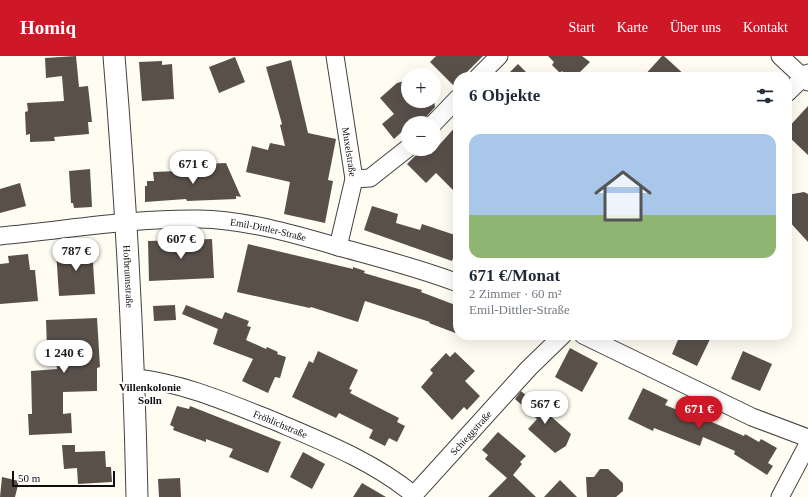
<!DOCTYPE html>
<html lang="de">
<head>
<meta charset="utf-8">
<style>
  body { margin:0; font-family:"Times New Roman",serif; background:#f2f2f3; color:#1f2937; height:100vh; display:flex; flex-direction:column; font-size:15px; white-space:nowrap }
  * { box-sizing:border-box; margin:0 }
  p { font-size:13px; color:#747a83 }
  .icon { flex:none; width:22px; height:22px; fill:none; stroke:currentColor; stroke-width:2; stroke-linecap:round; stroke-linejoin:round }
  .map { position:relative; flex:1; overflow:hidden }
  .side { position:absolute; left:453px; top:16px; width:339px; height:268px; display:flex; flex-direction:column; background:#fff; border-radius:16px; box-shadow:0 4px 16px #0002 }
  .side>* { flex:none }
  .fabs { position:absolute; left:401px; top:12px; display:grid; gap:8px }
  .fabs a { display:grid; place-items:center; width:40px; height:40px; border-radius:50%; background:#fff; box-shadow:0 4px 16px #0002; font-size:20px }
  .scale { position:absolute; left:12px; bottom:10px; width:103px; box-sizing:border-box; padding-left:4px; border:2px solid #0f0f0f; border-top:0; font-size:11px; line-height:14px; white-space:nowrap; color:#0f0f0f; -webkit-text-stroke:3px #fff; paint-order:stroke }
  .price { position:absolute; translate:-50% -34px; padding:0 9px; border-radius:14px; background:#fff; color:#222; font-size:13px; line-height:26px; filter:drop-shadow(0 1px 2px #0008) }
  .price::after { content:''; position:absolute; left:50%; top:24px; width:12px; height:9px; margin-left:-6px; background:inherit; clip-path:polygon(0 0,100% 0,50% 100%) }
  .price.current { background:#cf1827; color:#fff }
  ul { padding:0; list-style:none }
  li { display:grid; align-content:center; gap:8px; height:212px; padding:0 16px }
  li+li { border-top:1px solid #e0e1e3 }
  li span { display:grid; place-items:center; height:124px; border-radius:12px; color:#555 }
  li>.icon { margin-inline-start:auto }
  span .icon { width:72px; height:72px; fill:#fffc; stroke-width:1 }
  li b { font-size:17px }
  h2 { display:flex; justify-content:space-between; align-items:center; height:48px; padding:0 16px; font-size:17px }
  header { display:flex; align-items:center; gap:24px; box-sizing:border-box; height:56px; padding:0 20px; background:#cf1827; color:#fff }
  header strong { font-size:19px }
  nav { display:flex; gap:22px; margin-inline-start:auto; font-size:14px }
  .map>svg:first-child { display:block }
</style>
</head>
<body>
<header>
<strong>Homiq</strong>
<nav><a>Start</a><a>Karte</a><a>Über uns</a><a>Kontakt</a></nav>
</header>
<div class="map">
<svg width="808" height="441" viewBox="0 0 808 441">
  <rect width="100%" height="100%" fill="#fffcf2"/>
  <!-- building -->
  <g fill="#59504a">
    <path d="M76,0L79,31L88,30L92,66H88L89,78L54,81L55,85L30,86V78L26,79L25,56L28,55L27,47L64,45L62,20L46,22L45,2Z"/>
    <path d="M436,0H483L462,21H458L456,32L430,6Z"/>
    <path d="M548,0H582L590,6L578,18L577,16L571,21H568L562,15L560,17L552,9L554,6Z"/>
    <path d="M662,0H664L687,21H643Z"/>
    <path d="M235,1L245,26L219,37L209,11Z"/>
    <path d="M291,4L308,77L336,83L328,124L333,125L325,167L284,158L290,126L246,116L252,90L268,94L270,87L285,90L280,69L282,68L266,11Z"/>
    <path d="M162,5V9L172,8L174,43L142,45L139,6Z"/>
    <path d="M518,8L531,21H505Z"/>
    <path d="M408,24V45H434L435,51L427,60L424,67H408V70L394,83L382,68L394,58L380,42L397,27Z"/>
    <path d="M808,50V99L787,79V73Z"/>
    <path d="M458,68V139L436,117L426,127L407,108L422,93H425L431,98Z"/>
    <path d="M226,107L241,141L236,140V143L187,145L186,143L145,146V130H147V125H154L153,116L204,114L203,108Z"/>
    <path d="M90,113L92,151L74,152L73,147H71L69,115Z"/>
    <path d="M20,127L26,150L0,157V133Z"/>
    <path d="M804,136L808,138V186L787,163V139Z"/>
    <path d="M372,150L398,158L396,167L420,174L422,168L458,180V188L452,205L364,174Z"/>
    <path d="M212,183L214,222L149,225L148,185Z"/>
    <path d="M248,188L353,213V211L365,215L364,217L422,234L421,236L458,250V278L429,267L430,266L365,245L358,266L311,251L310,252L237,236Z"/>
    <path d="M92,192L95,238L59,240L56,194Z"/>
    <path d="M28,198L30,214H35L38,245L0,248V208L9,207L8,200Z"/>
    <path d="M175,249L176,264L154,265L153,250Z"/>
    <path d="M186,249L222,263L225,256L249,265L247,270L251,271L246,284L266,293L267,291L278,296L277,298L286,301L280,322L275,321L268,337L242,325L253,303L213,288L218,273L182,258Z"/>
    <path d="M97,262L100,311L97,312V335L63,336V358L71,357L72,377L29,379L28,358H32L31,315L57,313L55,292L47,293L46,264Z"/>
    <path d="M680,279H712L697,310L672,298Z"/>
    <path d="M570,292L598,307L582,336L555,321Z"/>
    <path d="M318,295L358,314L349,333L352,334L350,337L399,362L397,366L405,370L397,386L389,382L385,390L369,382L373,374L339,357L336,362L292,341L309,305L313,307Z"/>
    <path d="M743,295L772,308L760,335L731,323Z"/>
    <path d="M455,296L475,315L465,325L480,340L467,354L464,351L452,364L421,331L433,317L430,314L446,297L450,301Z"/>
    <path d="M643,332L668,344L665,349L690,359L691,357L744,380L745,378L759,386L761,383L777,392L768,407L773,410L767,419L734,398L735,395L703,381L700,390L654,372L653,375L628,363Z"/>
    <path d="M521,335L529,342L530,340L539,348L538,349L571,378L566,390L555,397L528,373L537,363L515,343Z"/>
    <path d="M177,350L189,353L190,350L281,386L268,417L229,401L233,393L206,383V386L173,374L174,371L170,369Z"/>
    <path d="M498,376L526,400L520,406L522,408L513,419L536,441H488L507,422L485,403L488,399L482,394Z"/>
    <path d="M62,389H75V396L105,395L106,411H111L112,426L78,428L77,412L64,413Z"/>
    <path d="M303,396L325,408L312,433L290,421Z"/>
    <path d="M600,413H608L623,427V435L616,441H587L586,421H594Z"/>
    <path d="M2,421L19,425L15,441H0Z"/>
    <path d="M180,422L181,441H159L158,423Z"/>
    <path d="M560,424L577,441H544Z"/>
    <path d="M362,427L386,441H353Z"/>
  </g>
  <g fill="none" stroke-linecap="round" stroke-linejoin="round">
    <defs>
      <g id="minor">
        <path id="s1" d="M335,0L354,123L338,191"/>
        <path d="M780,0L808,26"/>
        <path d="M478,21L499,0"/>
        <path d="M787,37L808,17"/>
        <path d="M434,67L458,42"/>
        <path d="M354,123L370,122L408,92"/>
        <path id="s2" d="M0,180C66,174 133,162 199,163C247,164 294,178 339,191C379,202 419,212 458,227"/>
        <path d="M583,279L752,361L808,382"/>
        <path id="s3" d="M135,322C180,326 229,347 272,364C321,385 373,405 414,439"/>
        <path id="s4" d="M412,441L529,312L563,279"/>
        <path d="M780,441L808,388"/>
      </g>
      <g id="tertiary">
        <path id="s5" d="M114,0C126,147 134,293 137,441"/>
      </g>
    </defs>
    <!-- minor casing -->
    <use href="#minor" stroke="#424242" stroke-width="19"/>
    <!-- tertiary casing -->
    <use href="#tertiary" stroke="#424242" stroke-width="23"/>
    <!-- minor -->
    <use href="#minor" stroke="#fff" stroke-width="17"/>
    <!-- tertiary -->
    <use href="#tertiary" stroke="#fff" stroke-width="21"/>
  </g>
  <g text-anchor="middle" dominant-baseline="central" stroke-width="4" stroke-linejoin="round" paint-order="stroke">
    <!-- street labels -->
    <g font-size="10" fill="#0f0f0f" stroke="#fff">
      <text stroke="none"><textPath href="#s1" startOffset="97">Muxelstraße</textPath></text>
      <text stroke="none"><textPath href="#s2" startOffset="270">Emil-Dittler-Straße</textPath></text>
      <text stroke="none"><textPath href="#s5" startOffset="221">Hofbrunnstraße</textPath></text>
      <text stroke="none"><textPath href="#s3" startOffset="153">Fröhlichstraße</textPath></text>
      <text stroke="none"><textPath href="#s4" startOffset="87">Schieggstraße</textPath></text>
    </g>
    <!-- neighbourhood labels -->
    <g font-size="11" font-weight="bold" fill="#0f0f0f" stroke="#fff">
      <text x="150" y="331">Villenkolonie<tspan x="150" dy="13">Solln</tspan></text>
    </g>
  </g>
</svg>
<div class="fabs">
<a>+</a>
<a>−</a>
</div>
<div class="scale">50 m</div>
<b class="price" style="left:193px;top:129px">671 €</b>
<b class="price" style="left:181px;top:204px">607 €</b>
<b class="price" style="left:76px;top:216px">787 €</b>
<b class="price" style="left:64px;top:318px">1 240 €</b>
<b class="price" style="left:545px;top:369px">567 €</b>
<b class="price current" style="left:699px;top:374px">671 €</b>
<section class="side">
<h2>6 Objekte<svg class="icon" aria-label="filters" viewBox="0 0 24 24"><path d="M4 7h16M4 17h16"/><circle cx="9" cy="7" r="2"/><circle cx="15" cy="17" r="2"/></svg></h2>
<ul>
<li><span style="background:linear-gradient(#a9c7e8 65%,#8fb573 0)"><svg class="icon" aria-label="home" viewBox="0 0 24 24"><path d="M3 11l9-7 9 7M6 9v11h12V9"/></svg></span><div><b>671 €/Monat</b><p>2 Zimmer · 60 m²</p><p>Emil-Dittler-Straße</p></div></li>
</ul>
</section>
</div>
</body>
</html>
